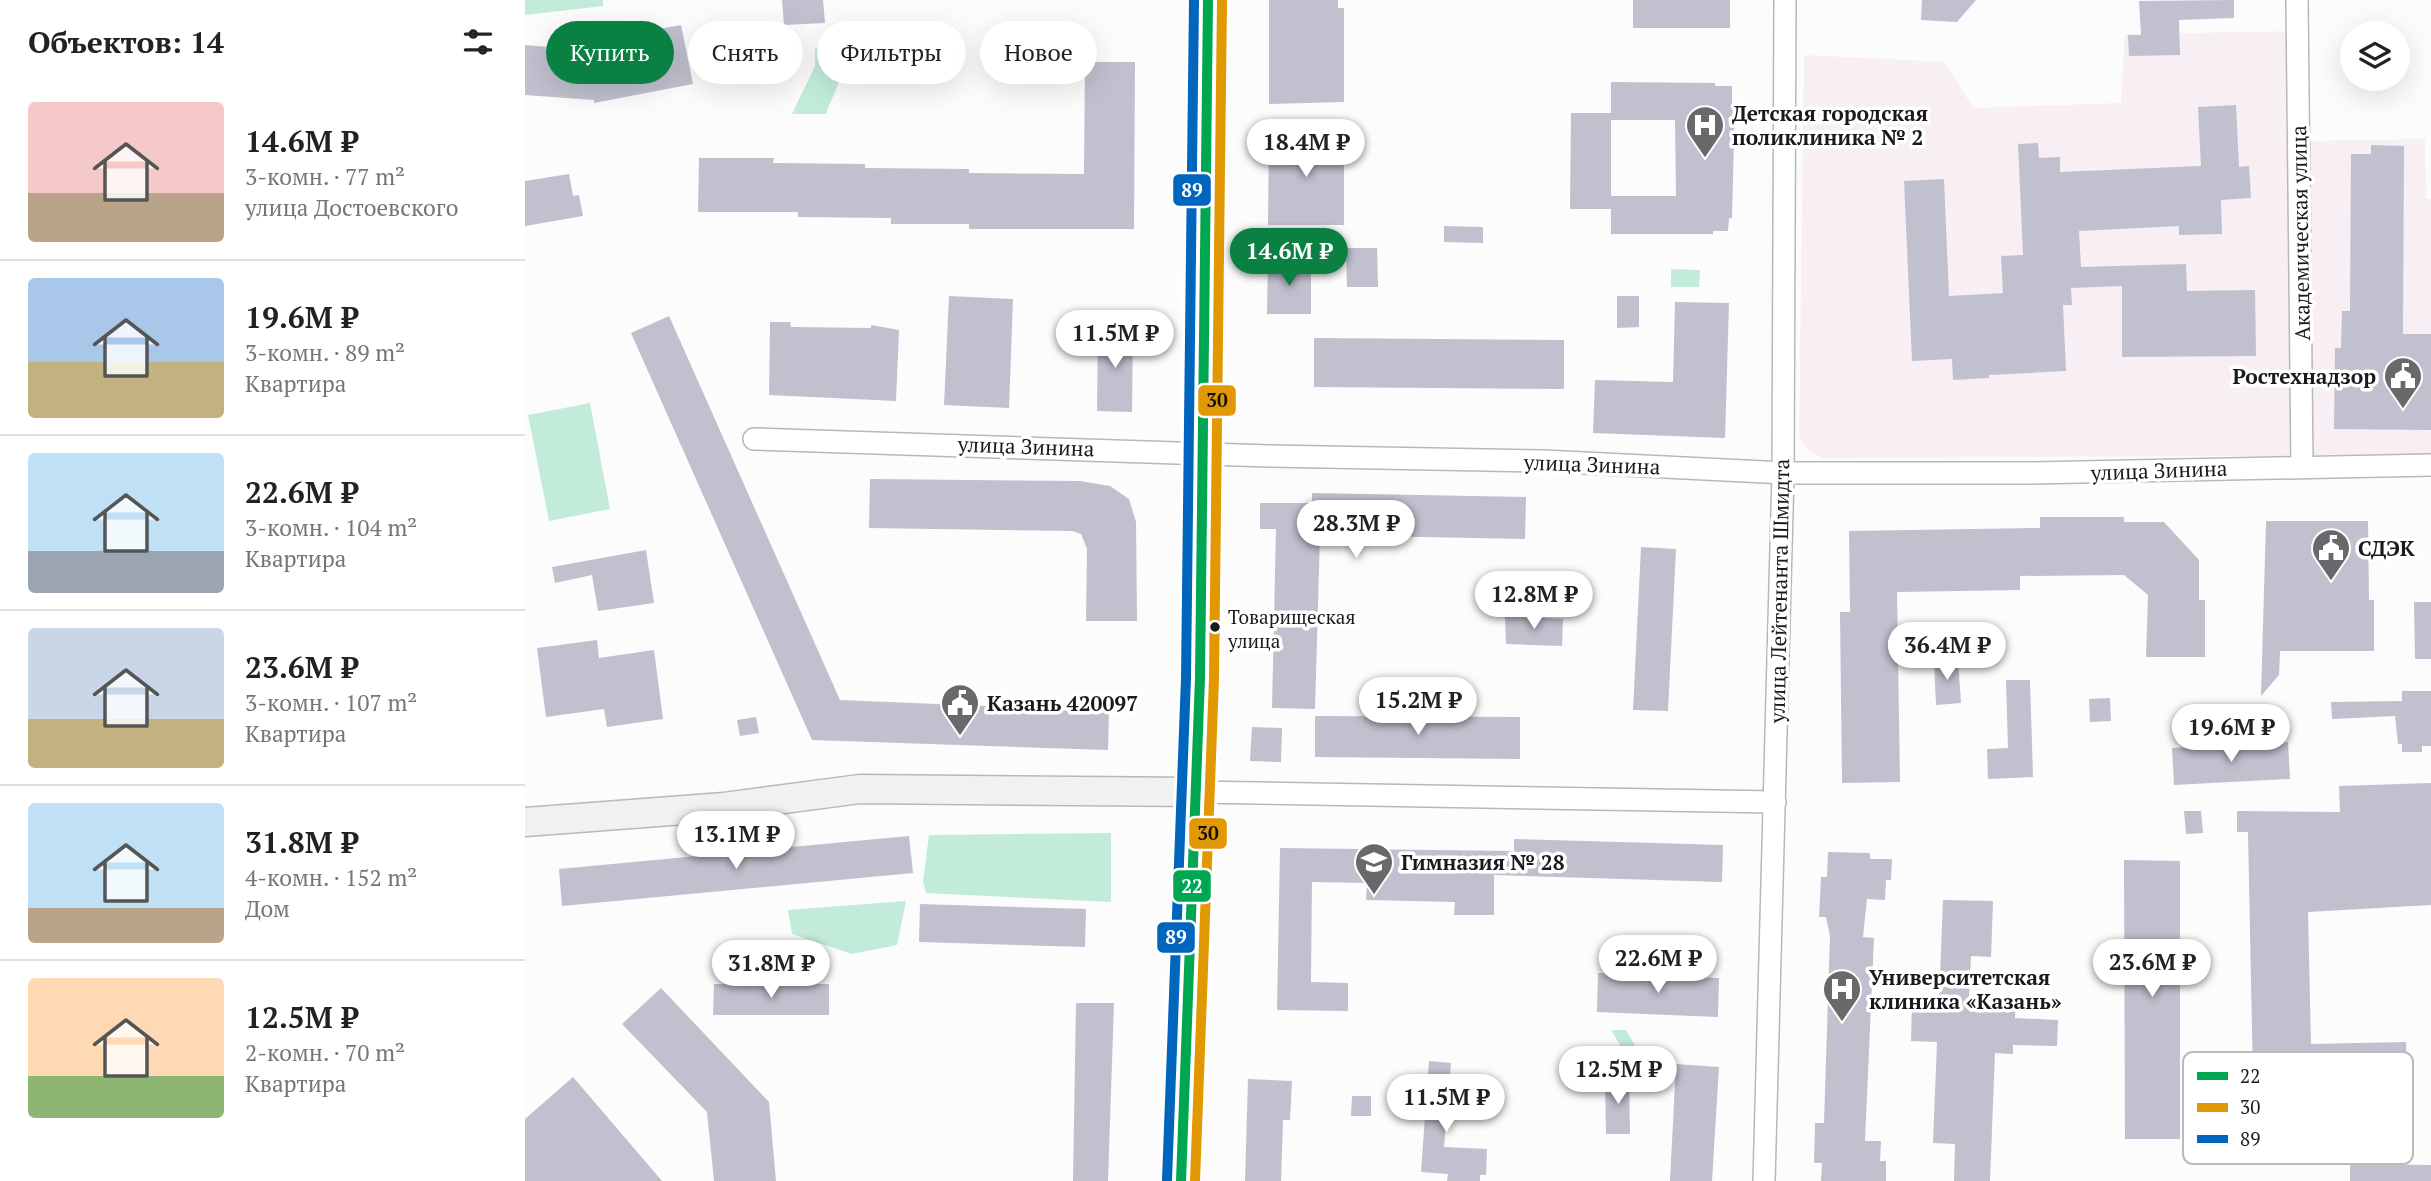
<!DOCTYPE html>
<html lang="ru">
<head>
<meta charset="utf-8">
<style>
  body { margin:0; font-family:"PT Serif",serif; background:#f6f6f6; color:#222; height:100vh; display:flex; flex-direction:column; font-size:26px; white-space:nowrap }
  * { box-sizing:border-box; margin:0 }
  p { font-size:23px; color:#767676 }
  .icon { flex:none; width:38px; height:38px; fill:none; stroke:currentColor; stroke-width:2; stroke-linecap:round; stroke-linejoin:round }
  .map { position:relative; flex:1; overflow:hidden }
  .sheet { display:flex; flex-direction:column; background:#fff; width:525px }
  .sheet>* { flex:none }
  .guide { position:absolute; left:21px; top:21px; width:665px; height:63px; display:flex; gap:14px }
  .tools { position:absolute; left:1815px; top:21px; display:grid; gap:14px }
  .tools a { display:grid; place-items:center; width:70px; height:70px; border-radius:50%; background:#fff; box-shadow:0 7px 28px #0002; font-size:35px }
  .price { position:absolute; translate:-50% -60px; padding:0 16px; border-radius:24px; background:#fff; color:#222; font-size:23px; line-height:46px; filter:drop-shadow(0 2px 4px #0008) }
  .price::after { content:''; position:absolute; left:50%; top:42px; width:21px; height:16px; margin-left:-10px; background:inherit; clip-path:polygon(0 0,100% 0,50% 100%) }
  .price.selected { background:#0b8043; color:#fff }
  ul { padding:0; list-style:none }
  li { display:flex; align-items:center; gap:21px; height:175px; padding:0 28px }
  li+li { border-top:2px solid #e0e0e0 }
  li span { display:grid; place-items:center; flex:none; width:196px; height:140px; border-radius:7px; color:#555 }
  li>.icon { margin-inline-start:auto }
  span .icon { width:84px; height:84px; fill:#fffc; stroke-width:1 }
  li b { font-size:30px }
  h2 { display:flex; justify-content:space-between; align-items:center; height:84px; padding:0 28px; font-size:30px }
  .pill { padding:0 24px; border-radius:32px; background:#fff; box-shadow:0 7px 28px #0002; font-size:24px; line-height:63px }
  .pill.selected { background:#0b8043; color:#fff }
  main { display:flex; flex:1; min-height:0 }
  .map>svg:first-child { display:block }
</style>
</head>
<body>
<main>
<section class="sheet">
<h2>Объектов: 14<svg class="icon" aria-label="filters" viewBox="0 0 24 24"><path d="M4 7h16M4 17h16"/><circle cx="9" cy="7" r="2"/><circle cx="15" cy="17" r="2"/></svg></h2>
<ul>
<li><span style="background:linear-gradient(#f6c9c9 65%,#b9a48a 0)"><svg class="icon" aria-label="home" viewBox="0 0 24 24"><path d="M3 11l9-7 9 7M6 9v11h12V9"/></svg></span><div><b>14.6M ₽</b><p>3-комн. · 77 m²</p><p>улица Достоевского</p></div></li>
<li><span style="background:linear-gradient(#a9c7e8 60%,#c2b280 0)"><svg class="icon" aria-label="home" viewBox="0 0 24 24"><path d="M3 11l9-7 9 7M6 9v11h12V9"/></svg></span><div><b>19.6M ₽</b><p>3-комн. · 89 m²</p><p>Квартира</p></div></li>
<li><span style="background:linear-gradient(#bfe0f5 70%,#9aa5b1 0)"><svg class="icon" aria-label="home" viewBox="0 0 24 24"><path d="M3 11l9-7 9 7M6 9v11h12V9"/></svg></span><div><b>22.6M ₽</b><p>3-комн. · 104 m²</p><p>Квартира</p></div></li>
<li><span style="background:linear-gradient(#c9d6e8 65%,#c2b280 0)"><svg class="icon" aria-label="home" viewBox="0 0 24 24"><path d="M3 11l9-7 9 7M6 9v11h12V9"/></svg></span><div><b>23.6M ₽</b><p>3-комн. · 107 m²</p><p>Квартира</p></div></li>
<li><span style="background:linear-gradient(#bfe0f5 75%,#b9a48a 0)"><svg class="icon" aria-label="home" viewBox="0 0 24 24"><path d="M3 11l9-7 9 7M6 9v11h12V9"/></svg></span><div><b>31.8M ₽</b><p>4-комн. · 152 m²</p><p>Дом</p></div></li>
<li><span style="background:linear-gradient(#ffd9b3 70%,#8fb573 0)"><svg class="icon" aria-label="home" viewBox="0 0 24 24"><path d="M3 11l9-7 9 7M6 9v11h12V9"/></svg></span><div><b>12.5M ₽</b><p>2-комн. · 70 m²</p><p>Квартира</p></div></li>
</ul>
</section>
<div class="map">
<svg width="1906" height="1181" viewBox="0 0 1906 1181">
  <rect width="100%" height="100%" fill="#fcfcfd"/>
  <!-- commercial -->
  <path fill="#f7eff3" d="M1780,31L1782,141L1900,139L1901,198L1906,199V455L1297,458L1281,448L1274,436L1279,55L1420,62L1448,108L1596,103L1600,34Z"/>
  <!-- green -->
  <g fill="#c2ecd9">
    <path d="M0,0H78V6L0,15Z"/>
    <path d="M298,45C334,53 309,92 301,114H267L290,66V49Z"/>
    <path d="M1146,269L1175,270L1174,287H1146Z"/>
    <path d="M65,403L85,509L24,521L3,415Z"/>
    <path d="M586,833V902L401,893L398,882L404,835Z"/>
    <path d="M381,901L372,945L327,954L267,934L263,910Z"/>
    <path d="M1086,1030H1101L1119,1062L1118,1073H1112Z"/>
  </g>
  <!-- building -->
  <g fill="#c0c0ce" fill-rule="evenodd">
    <path d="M257,0H298L300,23L259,25Z"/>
    <path d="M744,0H813V8H819V102L744,104Z"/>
    <rect x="1108" y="0" width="97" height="28"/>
    <path d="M1397,0H1451L1432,22L1396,20Z"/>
    <path d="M1709,0V18L1654,20L1655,55L1604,56L1603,35H1616L1614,1Z"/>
    <path d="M156,25L168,84L69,103V100L0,95V45L59,50L58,43Z"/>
    <path d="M355,36H380L381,83L342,84L335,67L341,48Z"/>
    <path d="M560,62H610L609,229H444V224H366V218L273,217V212H173L174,158H249L248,163L340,164V168L444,169V173L559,174Z"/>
    <path d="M1086,82L1190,83V86H1207V103H1210L1207,218H1204L1203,231H1188V234H1086V209H1045L1046,113H1086ZM1086,120H1150L1151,196H1086Z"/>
    <path d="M1711,105L1714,167L1724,166L1726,198L1696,200L1697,234L1654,235V226L1554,231L1556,267L1661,264L1662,291L1730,290L1731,356L1597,357V286L1546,288L1547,305H1538L1541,371L1464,375V378L1428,380L1427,359L1387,361L1379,181L1419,179L1424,296L1478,293L1476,256L1498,255L1493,144L1513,143L1514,158L1535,157V172L1676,166L1673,107Z"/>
    <path d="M744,133H819V225H743Z"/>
    <path d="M1846,145L1879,146L1878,334H1906V430L1809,429L1810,348H1816L1817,311H1825L1826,154H1846Z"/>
    <path d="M44,174L48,196L54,195L58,216L0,226V181Z"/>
    <path d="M919,226L958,227V243L919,242Z"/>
    <path d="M821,248H852L853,287H822Z"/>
    <path d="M743,262H786V314H742Z"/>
    <path d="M424,296L488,299L484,408L419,405Z"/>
    <path d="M1092,296H1114V327L1092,328Z"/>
    <path d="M1150,302L1204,303L1200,438L1068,433L1070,380L1148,382Z"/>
    <path d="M144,316L315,700L584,711L583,750L287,740L106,333Z"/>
    <path d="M245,322H265L266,327L346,328V325L374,330L371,401L244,395Z"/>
    <path d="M573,328H608L607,412L572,411Z"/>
    <path d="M789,338L1039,340V389L789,387Z"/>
    <path d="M345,479L555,481L585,486L604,499L611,522L612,621H561L562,549L556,534L547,531L344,528Z"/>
    <path d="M787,493L1001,497L1000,539L795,535L790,709L747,708L751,529H735V503H787Z"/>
    <path d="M1515,517H1599V522H1639L1674,560V600H1680V657H1621L1623,595L1599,575L1495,576V590L1372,592L1375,782L1317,783L1315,612H1325L1324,531L1515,528Z"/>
    <path d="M1741,521H1843L1844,600H1849V651H1755L1754,675L1736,696Z"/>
    <path d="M1116,547L1151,549L1143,711L1108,710Z"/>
    <path d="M121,550L129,603L73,611L67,575L30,583L27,567Z"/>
    <path d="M979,578L995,579V609H978Z"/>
    <path d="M1889,602H1906V659H1890Z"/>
    <path d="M980,616L1038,619L1037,646L981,644Z"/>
    <path d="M72,640L74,658L129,650L138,719L82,727L79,709L21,717L12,648Z"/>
    <path d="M1433,660L1436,703L1411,705L1409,661Z"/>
    <path d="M1481,680H1505L1508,777L1463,779L1462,749L1483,748Z"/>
    <path d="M1877,691H1906V746H1897V752H1877V744H1873L1870,716L1807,719L1806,702L1877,701Z"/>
    <path d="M1585,698L1586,721L1565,722L1564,699Z"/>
    <path d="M790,716L995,717V759L790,757Z"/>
    <path d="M231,717L234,733L215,736L212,720Z"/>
    <path d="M727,727L757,728L756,762L725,761Z"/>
    <path d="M1763,742L1765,779L1649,785L1647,748Z"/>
    <path d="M1906,783V905L1783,912L1786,1044L1881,1042L1883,1091L1791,1093L1787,1129L1729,1130L1723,832H1712V811L1815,812L1814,786Z"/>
    <path d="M1659,811H1676L1678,833L1661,834Z"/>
    <path d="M384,836L388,873L37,906L34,869Z"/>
    <path d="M989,839L1198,845L1197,882L969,875V915H929L930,902L841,900L842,883L787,882L786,982L823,983V1011L752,1010L755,848L989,851Z"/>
    <path d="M1303,852L1345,853V859H1367L1366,880H1361L1360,900L1342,899L1338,937L1349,938L1340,1141H1356L1355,1161H1361V1181H1296L1297,1163H1289L1290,1123H1299L1305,936L1301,917H1294L1296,877H1302Z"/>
    <path d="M1599,860L1655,861V1139H1600Z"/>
    <path d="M1418,900L1468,901L1466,957L1446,956L1444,996L1491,998L1490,1018L1533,1020L1532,1046L1488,1045V1054L1470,1053L1465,1181H1429L1430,1144L1408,1143L1412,1042L1386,1041L1387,1002L1414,1003Z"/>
    <path d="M395,904L561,909L560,947L394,942Z"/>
    <path d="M1073,973L1194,978L1193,1017L1072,1012Z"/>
    <path d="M189,984H304V1015H188Z"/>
    <path d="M136,988L244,1102L251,1181H189L182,1112L97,1024Z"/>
    <path d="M551,1003H589L583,1181H548Z"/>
    <path d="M904,1061L926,1063L919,1147L962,1149L961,1175H955V1181H922L923,1174L896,1172Z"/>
    <path d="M1151,1064L1194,1067L1187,1181H1145Z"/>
    <path d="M48,1077L137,1181H0V1119Z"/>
    <path d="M1104,1078L1105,1134H1081L1080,1079Z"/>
    <path d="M723,1079L767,1081L765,1120H758L756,1181H720Z"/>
    <path d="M827,1096H846V1116H826Z"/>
    <path d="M1825,1164L1906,1165V1181H1825Z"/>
  </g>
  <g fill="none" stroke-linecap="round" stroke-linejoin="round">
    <defs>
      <g id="street">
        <path d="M1772,0L1777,466"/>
        <path d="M229,439L744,456L1019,461L1258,473H1506L1906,465"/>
        <path d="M672,792L1250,802"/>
        <path d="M1239,1181L1258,473L1260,0"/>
      </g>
      <g id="secondary">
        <path d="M0,822L199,807L335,789L672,792"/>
        <path d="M656,1181L675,678L683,0"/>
      </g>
    </defs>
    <!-- street casing -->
    <use href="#street" stroke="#b8b8b9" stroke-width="24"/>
    <!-- secondary casing -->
    <use href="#secondary" stroke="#b8b8b9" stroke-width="31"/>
    <!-- street -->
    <use href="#street" stroke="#fff" stroke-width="21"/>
    <!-- secondary -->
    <use href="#secondary" stroke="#f0f2ef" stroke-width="28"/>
    <defs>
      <path id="bus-1" d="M656,1181L675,678L683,0"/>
      <path id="bus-2" d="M670,1181L689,678L697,0"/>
      <path id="bus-3" d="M642,1180L661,678L669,0"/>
    </defs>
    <!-- bus-1 casing -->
    <use href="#bus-1" stroke="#fff" stroke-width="16"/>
    <!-- bus-2 casing -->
    <use href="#bus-2" stroke="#fff" stroke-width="16"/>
    <!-- bus-3 casing -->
    <use href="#bus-3" stroke="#fff" stroke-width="16"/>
    <!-- bus-1 -->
    <use href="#bus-1" stroke="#00a651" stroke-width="10"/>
    <!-- bus-2 -->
    <use href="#bus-2" stroke="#e19803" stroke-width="10"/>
    <!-- bus-3 -->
    <use href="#bus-3" stroke="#0065bd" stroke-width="10"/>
  </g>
  <!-- icons -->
  <defs>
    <symbol id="hospital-pin" viewBox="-11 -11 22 30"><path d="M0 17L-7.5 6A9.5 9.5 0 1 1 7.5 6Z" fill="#69696b" stroke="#fff"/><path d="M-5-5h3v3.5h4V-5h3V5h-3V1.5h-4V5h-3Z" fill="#fff"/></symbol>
    <symbol id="civic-pin" viewBox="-11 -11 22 30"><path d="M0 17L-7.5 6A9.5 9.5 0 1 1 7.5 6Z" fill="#69696b" stroke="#fff"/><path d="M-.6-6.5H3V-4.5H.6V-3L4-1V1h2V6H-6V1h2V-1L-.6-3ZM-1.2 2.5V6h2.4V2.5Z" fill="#fff"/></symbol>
    <symbol id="school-pin" viewBox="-11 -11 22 30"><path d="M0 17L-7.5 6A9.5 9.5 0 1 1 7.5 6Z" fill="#69696b" stroke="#fff"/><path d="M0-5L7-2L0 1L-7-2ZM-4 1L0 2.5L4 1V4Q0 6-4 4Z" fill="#fff"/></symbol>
  </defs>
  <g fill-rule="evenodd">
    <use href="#hospital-pin" x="1158" y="103" width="44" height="60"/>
    <use href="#civic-pin" x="1856" y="354" width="44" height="60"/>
    <use href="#civic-pin" x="1784" y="526" width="44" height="60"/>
    <use href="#civic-pin" x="413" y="681" width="44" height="60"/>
    <use href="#school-pin" x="827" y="840" width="44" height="60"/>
    <use href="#hospital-pin" x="1295" y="967" width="44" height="60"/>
  </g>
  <!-- markers -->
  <circle fill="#1a1a1c" stroke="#fff" stroke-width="2.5" cx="690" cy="627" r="6"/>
  <g text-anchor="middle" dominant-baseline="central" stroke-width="7" stroke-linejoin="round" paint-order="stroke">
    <!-- bus labels -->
    <g font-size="19" fill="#1a1a1c" stroke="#fff" text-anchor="start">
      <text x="703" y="616">Товарищеская<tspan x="703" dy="24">улица</tspan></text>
    </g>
    <!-- poi labels -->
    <g font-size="21" font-weight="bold" fill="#1a1a1c" stroke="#fff" text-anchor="start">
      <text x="1207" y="113">Детская городская<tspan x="1207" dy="24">поликлиника № 2</tspan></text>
      <text x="1851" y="376" text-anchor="end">Ростехнадзор</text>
      <text x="1833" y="548">СДЭК</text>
      <text x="462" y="703">Казань 420097</text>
      <text x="876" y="862">Гимназия № 28</text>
      <text x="1344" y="977">Университетская<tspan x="1344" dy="24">клиника «Казань»</tspan></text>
    </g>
    <!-- street labels -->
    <g font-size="21" fill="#1a1a1c" stroke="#fff">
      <text transform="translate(1775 233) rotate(-91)">Академическая улица</text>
      <text transform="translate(501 446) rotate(2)">улица Зинина</text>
      <text transform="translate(1067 464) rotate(2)">улица Зинина</text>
      <text transform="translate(1634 470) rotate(-2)">улица Зинина</text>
      <text transform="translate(1254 591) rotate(-89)">улица Лейтенанта Шмидта</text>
    </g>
  </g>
  <!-- legend -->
  <rect x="1658" y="1052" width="230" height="112" rx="10" fill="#fff" stroke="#bababb" stroke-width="2"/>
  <rect x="1672" y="1072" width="31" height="8" fill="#00a651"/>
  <rect x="1672" y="1103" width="31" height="9" fill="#e19803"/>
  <rect x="1672" y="1135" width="31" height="8" fill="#0065bd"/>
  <g font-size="19" fill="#1a1a1c">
    <text x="1715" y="1083">22</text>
    <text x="1715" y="1114">30</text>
    <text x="1715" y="1146">89</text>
  </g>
  <g stroke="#fff" stroke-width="2.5">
    <rect x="647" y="173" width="40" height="34" rx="7" fill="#0065bd"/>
    <rect x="672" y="384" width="40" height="33" rx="7" fill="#e19803"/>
    <rect x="663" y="817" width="40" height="33" rx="7" fill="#e19803"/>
    <rect x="647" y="869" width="40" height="34" rx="7" fill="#00a651"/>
    <rect x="631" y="921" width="40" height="33" rx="7" fill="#0065bd"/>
  </g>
  <g font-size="19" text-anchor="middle" font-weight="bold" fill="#fff">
    <text x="667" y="197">89</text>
    <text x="667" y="893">22</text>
    <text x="651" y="944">89</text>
  </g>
  <g font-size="19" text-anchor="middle" font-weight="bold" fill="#111">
    <text x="692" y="407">30</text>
    <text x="683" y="840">30</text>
  </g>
</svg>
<div class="tools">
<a><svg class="icon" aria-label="layers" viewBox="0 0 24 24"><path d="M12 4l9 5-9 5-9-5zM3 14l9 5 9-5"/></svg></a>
</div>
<b class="price" style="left:781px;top:179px">18.4M ₽</b>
<b class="price selected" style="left:764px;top:288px">14.6M ₽</b>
<b class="price" style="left:590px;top:370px">11.5M ₽</b>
<b class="price" style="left:831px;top:560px">28.3M ₽</b>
<b class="price" style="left:1009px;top:631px">12.8M ₽</b>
<b class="price" style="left:1422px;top:682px">36.4M ₽</b>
<b class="price" style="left:893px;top:737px">15.2M ₽</b>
<b class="price" style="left:1706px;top:764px">19.6M ₽</b>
<b class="price" style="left:211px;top:871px">13.1M ₽</b>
<b class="price" style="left:1133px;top:995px">22.6M ₽</b>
<b class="price" style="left:1627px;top:999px">23.6M ₽</b>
<b class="price" style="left:246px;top:1000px">31.8M ₽</b>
<b class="price" style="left:1093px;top:1106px">12.5M ₽</b>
<b class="price" style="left:921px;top:1134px">11.5M ₽</b>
<div class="guide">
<a class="pill selected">Купить</a>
<a class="pill">Снять</a>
<a class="pill">Фильтры</a>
<a class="pill">Новое</a>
</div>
</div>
</main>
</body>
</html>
